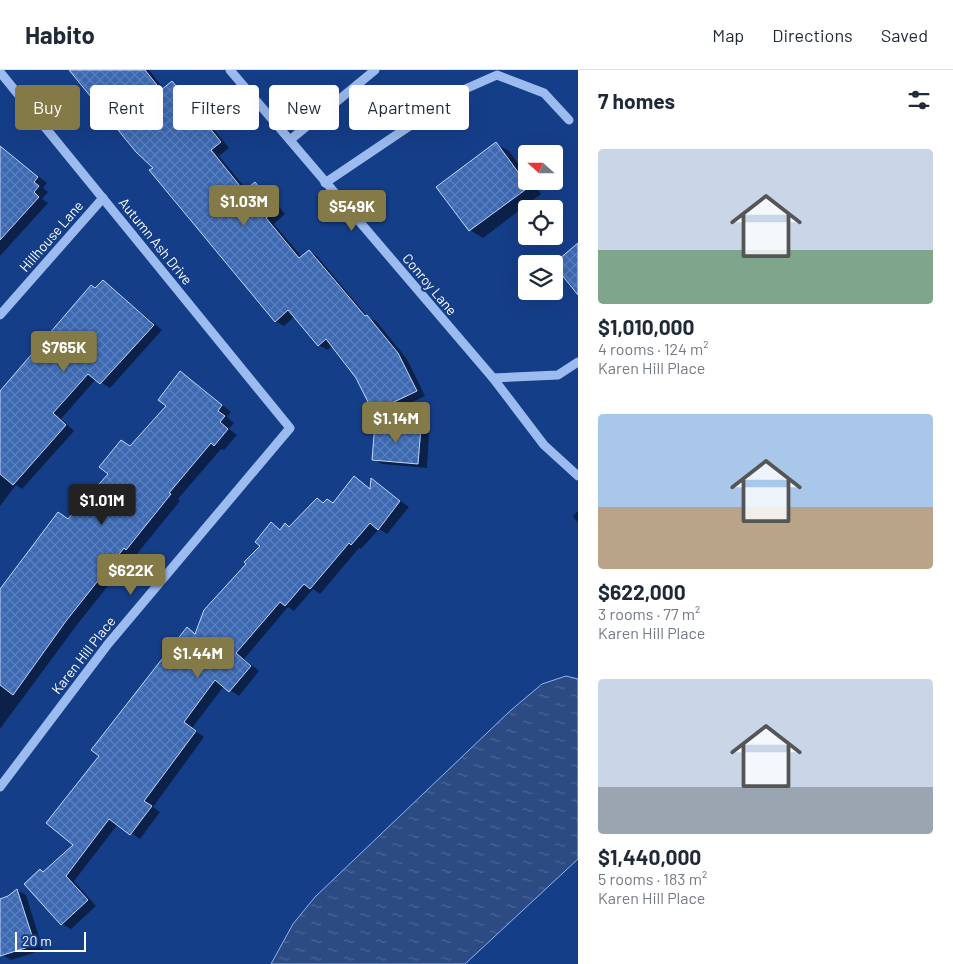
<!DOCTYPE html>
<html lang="en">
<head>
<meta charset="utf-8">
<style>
  body { margin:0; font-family:Barlow,sans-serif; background:#f2f2f3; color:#1f2937; height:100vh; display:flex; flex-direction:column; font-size:19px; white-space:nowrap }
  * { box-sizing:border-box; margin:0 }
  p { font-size:16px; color:#747a83 }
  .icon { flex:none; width:28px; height:28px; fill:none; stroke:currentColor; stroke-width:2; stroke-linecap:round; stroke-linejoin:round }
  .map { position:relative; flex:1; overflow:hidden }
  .side { display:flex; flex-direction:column; background:#fff; width:375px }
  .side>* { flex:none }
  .banner { position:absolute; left:15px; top:15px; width:475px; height:45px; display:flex; gap:10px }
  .needle { width:32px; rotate:291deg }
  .buttons { position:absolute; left:518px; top:75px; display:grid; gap:10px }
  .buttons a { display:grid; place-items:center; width:45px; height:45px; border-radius:5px; background:#fff; box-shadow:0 5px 20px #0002; font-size:25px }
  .scale { position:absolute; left:15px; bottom:12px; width:71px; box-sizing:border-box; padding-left:5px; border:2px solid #fff; border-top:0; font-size:14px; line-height:18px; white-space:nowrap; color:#fff; -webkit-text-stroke:4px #153e89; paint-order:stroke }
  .price { position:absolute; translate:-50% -42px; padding:0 11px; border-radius:5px; background:#847a47; color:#fff; font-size:16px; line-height:32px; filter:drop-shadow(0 1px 2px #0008) }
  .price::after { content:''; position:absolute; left:50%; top:30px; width:15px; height:11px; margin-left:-8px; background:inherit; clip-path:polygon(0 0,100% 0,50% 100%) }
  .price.active { background:#222; color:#fff }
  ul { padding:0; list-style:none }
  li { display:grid; align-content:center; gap:10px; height:265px; padding:0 20px }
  li span { display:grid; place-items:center; height:155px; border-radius:5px; color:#555 }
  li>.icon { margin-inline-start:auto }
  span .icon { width:90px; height:90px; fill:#fffc; stroke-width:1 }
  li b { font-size:21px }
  h2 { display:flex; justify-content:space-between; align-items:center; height:60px; padding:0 20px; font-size:21px }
  .pill { padding:0 18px; border-radius:5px; background:#fff; box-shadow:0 5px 20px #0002; font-size:18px; line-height:45px }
  .pill.active { background:#847a47; color:#fff }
  header { display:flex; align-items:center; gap:30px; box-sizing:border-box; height:70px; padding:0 25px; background:#fff; border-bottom:1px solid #e0e1e3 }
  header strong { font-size:24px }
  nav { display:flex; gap:28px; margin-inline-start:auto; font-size:18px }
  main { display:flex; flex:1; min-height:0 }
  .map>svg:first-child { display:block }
</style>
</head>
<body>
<header>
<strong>Habito</strong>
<nav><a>Map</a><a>Directions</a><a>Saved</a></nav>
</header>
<main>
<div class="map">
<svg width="578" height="894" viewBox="0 0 578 894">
  <defs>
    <pattern id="water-ripples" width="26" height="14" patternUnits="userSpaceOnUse" patternTransform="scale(1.25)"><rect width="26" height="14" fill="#2c4b83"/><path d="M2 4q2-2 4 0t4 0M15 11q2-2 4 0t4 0" fill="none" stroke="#4c6696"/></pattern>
    <pattern id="building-cross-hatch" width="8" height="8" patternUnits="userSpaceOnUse" patternTransform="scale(1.25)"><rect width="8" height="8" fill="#3d69b2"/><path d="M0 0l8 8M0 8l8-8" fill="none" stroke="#5a80be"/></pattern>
  </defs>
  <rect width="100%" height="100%" fill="#153e89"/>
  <!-- water -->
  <path fill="url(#water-ripples)" stroke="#8eb4f2" d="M566,606L578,609V789L465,894H271L293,854L315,827L510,641L542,614Z"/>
  <!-- shadow -->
  <g fill="#0007">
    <path d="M71,0H149L164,19L172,13L180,18L229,78L219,86L247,120L256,113L264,118L285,144L274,154L302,187L309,181L317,186L368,247L376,251L407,289L425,326L383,346L374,341L358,307L333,276L327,280L319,275L295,246L284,256L275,251L154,98Z"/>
    <path d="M496,74L509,81L526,104V111H531L541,124L483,168L470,160L438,117Z"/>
    <path d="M5,81L47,113L43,118L48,122L42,129L48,133L0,186V83Z"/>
    <path d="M103,211L162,260L110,318L96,309L61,349L74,361L22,419L16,415L0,436V322Z"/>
    <path d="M181,303L231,342L227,347L234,353L229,359L237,365L224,380L221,379L178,429L180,431L136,485L134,483L76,556L0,659V519L69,450L168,336Z"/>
    <path d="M421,358L429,363L427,398L382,394L374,389Z"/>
    <path d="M355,408L371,419L372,410L409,437L387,464L379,459L361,479L359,478L320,524L313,519L294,541L288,537L244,589L259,601L239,626L224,616L192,658L204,667L153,737L160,742L140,769L118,754L74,811L96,836L71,859L62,854L45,803L75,775L101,686L187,558L197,564L262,476L272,454L281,460L290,458L318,429L324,433L334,434Z"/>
    <path d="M578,441V453L573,446Z"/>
    <path d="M17,820L26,825L43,880L11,890L3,885L0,876V830L9,827Z"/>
  </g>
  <!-- building -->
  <g fill="url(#building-cross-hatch)" stroke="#c3d7fb">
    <path d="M69,0H145L161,20L172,11L221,72L211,80L244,121L255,112L278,139L266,148L299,188L309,180L365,246L367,245L398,283L417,321L373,342L356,308L326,269L318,276L288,240L275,252L149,100L153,98L136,82Z"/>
    <path d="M496,72L529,117L469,161L436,117Z"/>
    <path d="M0,76L38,107L34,112L39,116L34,122L39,127L0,170Z"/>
    <path d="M578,173V225L553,194Z"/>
    <path d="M103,210L154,255L100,314L88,304L53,343L66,355L13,415L0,404V321L91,215L95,218Z"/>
    <path d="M180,301L222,335L218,341L225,346L220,352L228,359L214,376L211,373L169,423L171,424L126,480L124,478L66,551L13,625L0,615V519L58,442L68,449L108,404L99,397L121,370L130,376L166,336L158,330Z"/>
    <path d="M375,353L421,357L418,394L372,390Z"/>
    <path d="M354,406L370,419L371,408L400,431L378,460L370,453L351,475L349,473L310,519L304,514L285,536L280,532L236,583L251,596L229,622L215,610L184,652L196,661L144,731L152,736L130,765L109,749L66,806L88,830L61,855L24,814L40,799L43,802L73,775L46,753L99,686L91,680L187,557L195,564L204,540L246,494L244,492L260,476L255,472L271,452L280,460L285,453L289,457L317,428L323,433L327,429L333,433Z"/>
    <path d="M17,819L35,875L0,886V829L8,826Z"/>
  </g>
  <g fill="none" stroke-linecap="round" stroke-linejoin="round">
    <!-- minor -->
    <g stroke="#9cbbef" stroke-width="9">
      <path d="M230,0L493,308L544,375L578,406"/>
      <path d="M0,2L290,358L108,574L0,717"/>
      <path d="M290,70L375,0"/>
      <path d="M325,113L463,20L497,5L544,23L569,50"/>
      <path d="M0,245L103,128"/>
      <path d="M493,308L558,305L578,292"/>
    </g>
  </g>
  <g text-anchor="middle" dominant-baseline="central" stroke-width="4.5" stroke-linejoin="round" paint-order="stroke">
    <!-- street labels -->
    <g font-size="14" fill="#fff" stroke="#153e89">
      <text transform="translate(51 166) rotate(-49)">Hillhouse Lane</text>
      <text transform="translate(156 171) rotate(51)">Autumn Ash Drive</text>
      <text transform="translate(430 214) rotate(50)">Conroy Lane</text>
      <text transform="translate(83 585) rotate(-52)">Karen Hill Place</text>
    </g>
  </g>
</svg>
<div class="buttons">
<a><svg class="needle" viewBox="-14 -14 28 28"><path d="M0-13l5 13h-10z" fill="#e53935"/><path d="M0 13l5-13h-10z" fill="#747a83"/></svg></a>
<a><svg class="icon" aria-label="locate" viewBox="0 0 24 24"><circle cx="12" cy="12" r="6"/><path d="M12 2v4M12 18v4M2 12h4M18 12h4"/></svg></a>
<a><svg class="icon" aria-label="layers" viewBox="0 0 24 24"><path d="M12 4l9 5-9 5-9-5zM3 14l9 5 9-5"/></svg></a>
</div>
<div class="scale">20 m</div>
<b class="price" style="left:244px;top:157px">$1.03M</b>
<b class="price" style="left:352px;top:162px">$549K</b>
<b class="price" style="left:64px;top:303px">$765K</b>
<b class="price" style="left:396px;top:374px">$1.14M</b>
<b class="price active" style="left:102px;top:456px">$1.01M</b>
<b class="price" style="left:131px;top:526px">$622K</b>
<b class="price" style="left:198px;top:609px">$1.44M</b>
<div class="banner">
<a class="pill active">Buy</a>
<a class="pill">Rent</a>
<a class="pill">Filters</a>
<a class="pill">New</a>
<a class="pill">Apartment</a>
</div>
</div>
<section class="side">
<h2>7 homes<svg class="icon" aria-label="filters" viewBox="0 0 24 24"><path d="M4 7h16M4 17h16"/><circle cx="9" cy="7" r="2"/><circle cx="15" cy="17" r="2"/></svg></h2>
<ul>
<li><span style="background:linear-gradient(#c9d6e8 65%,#7fa58c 0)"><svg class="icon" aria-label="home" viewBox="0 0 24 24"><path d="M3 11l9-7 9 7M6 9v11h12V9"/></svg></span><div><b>$1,010,000</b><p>4 rooms · 124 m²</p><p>Karen Hill Place</p></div></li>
<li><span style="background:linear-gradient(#a9c7e8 60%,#b9a48a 0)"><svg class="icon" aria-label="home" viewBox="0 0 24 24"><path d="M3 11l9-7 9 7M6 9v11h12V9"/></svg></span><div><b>$622,000</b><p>3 rooms · 77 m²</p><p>Karen Hill Place</p></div></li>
<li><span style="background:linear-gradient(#c9d6e8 70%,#9aa5b1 0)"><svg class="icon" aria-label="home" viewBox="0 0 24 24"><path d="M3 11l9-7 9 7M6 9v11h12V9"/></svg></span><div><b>$1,440,000</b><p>5 rooms · 183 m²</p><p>Karen Hill Place</p></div></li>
</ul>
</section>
</main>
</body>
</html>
